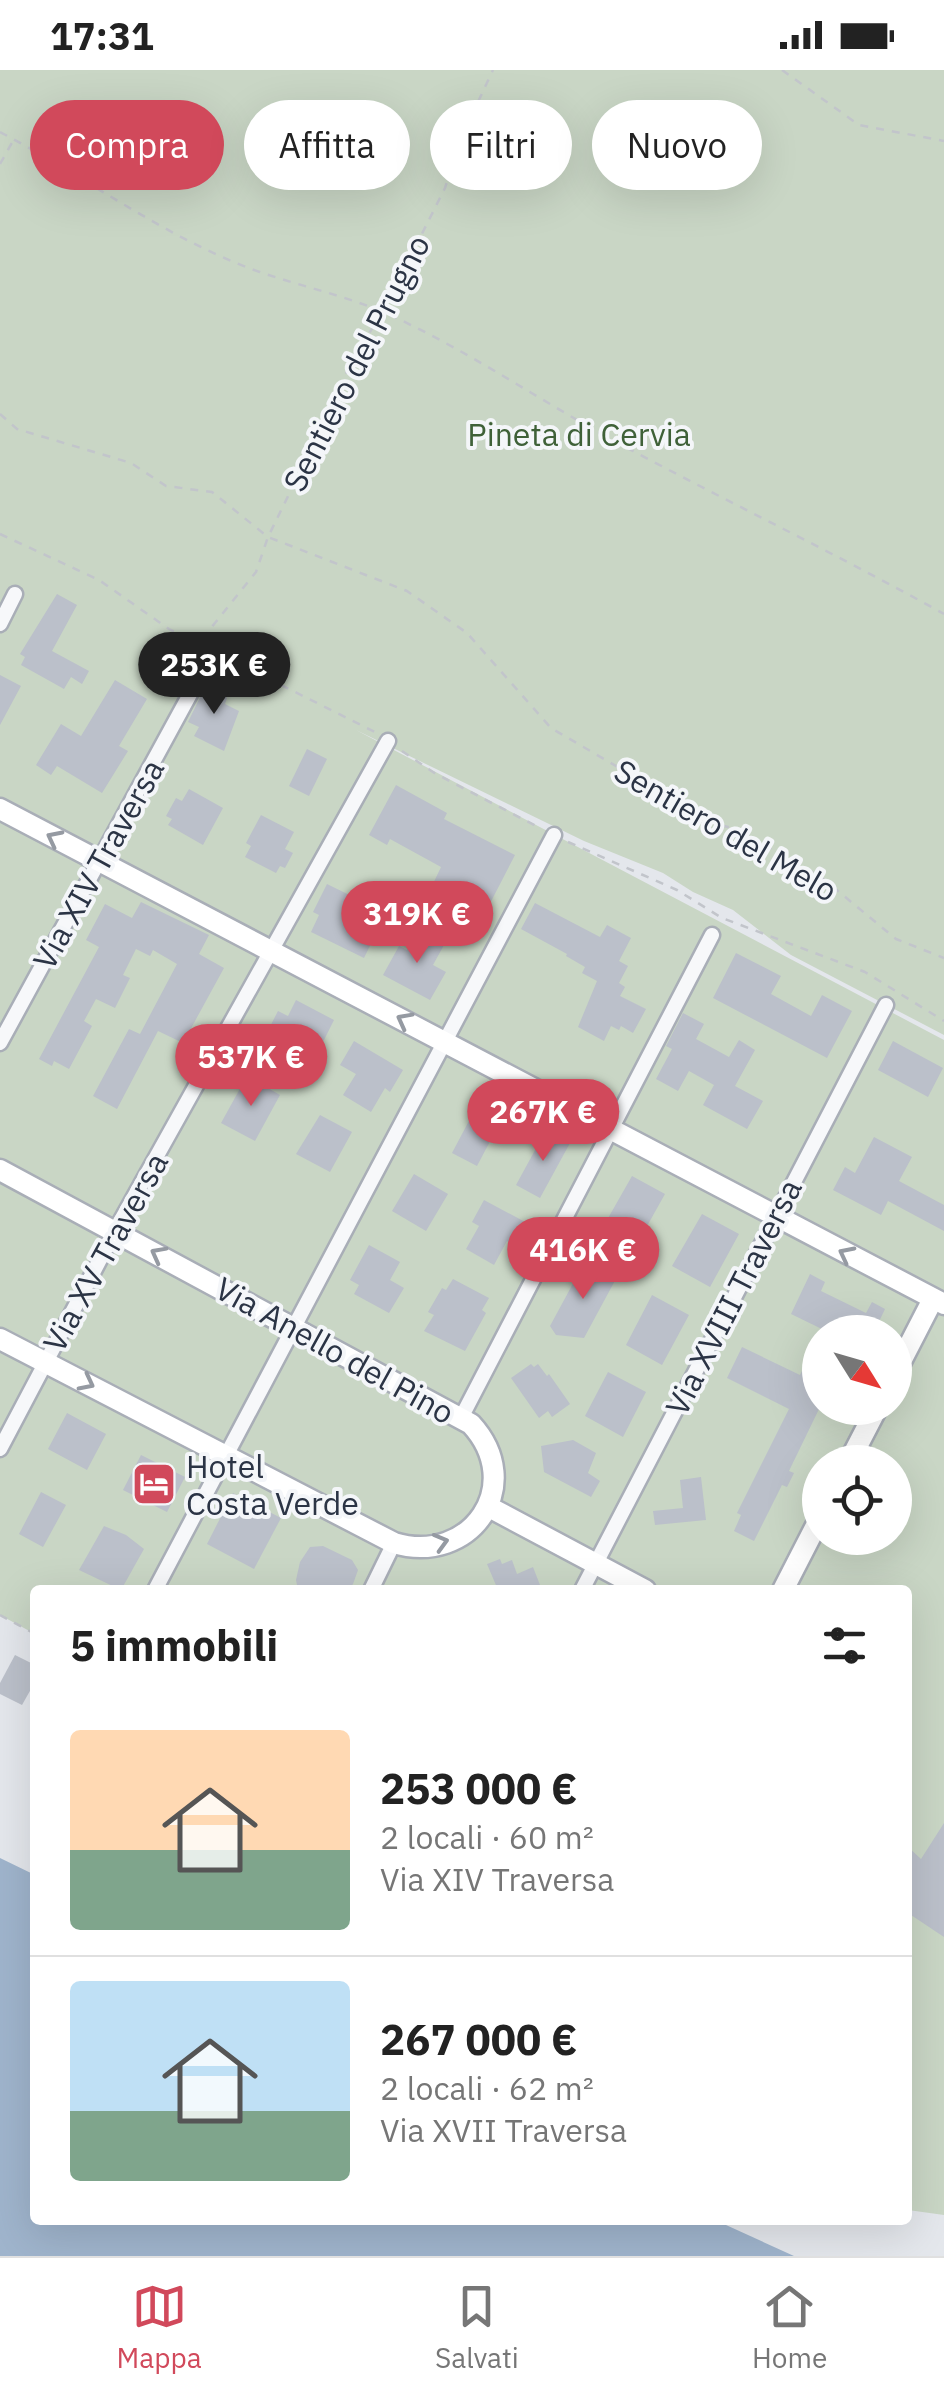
<!DOCTYPE html>
<html lang="it">
<head>
<meta charset="utf-8">
<style>
  body { margin:0; font-family:"IBM Plex Sans",sans-serif; background:#f2f2f2; color:#222; height:100vh; display:flex; flex-direction:column; font-size:38px; white-space:nowrap }
  * { box-sizing:border-box; margin:0 }
  p { font-size:32px; color:#767676 }
  .icon { flex:none; width:55px; height:55px; fill:none; stroke:currentColor; stroke-width:2; stroke-linecap:round; stroke-linejoin:round }
  .map { position:relative; flex:1; overflow:hidden }
  .side { position:absolute; left:30px; top:1515px; width:882px; height:640px; display:flex; flex-direction:column; background:#fff; border-radius:10px; box-shadow:0 10px 40px #0002 }
  .side>* { flex:none }
  .hud { position:absolute; left:30px; top:30px; width:885px; height:90px; display:flex; gap:20px }
  .needle { width:65px; rotate:127deg }
  .tools { position:absolute; left:802px; top:1245px; display:grid; gap:20px }
  .tools a { display:grid; place-items:center; width:110px; height:110px; border-radius:50%; background:#fff; box-shadow:0 10px 40px #0002; font-size:50px }
  .price { position:absolute; translate:-50% -85px; padding:0 22px; border-radius:35px; background:#d1495b; color:#fff; font-size:32px; line-height:65px; filter:drop-shadow(0 2px 5px #0008) }
  .price::after { content:''; position:absolute; left:50%; top:60px; width:30px; height:22px; margin-left:-15px; background:inherit; clip-path:polygon(0 0,100% 0,50% 100%) }
  .price.current { background:#222; color:#fff }
  ul { padding:0; list-style:none }
  li { display:flex; align-items:center; gap:30px; height:250px; padding:0 40px }
  li+li { border-top:2px solid #e0e0e0 }
  li span { display:grid; place-items:center; flex:none; width:280px; height:200px; border-radius:10px; color:#555 }
  li>.icon { margin-inline-start:auto }
  span .icon { width:120px; height:120px; fill:#fffc; stroke-width:1 }
  li b { font-size:42px }
  h2 { display:flex; justify-content:space-between; align-items:center; height:120px; padding:0 40px; font-size:42px }
  .tag { padding:0 35px; border-radius:45px; background:#fff; box-shadow:0 10px 40px #0002; font-size:35px; line-height:90px }
  .tag.current { background:#d1495b; color:#fff }
  .status { display:flex; justify-content:space-between; align-items:center; height:70px; padding:0 50px; background:#fff; direction:ltr }
  .status svg { height:28px; fill:currentColor }
  .menu { display:flex; justify-content:space-around; align-items:center; height:140px; border-top:2px solid #e0e0e0; background:#fff; font-size:28px; color:#767676 }
  .menu a { display:grid; justify-items:center; gap:5px }
  .menu .current { color:#d1495b }
  .map>svg:first-child { display:block }
</style>
</head>
<body>
<div class="status"><b>17:31</b><svg viewBox="0 0 49 12"><path d="M0 12V9h3v3zM5 12V6h3v6zM10 12V3h3v9zM15 12V0h3v12zM26 1h20v11H26zM47 4h2v5h-2z"/></svg></div>
<div class="map">
<svg width="944" height="2186" viewBox="0 0 944 2186">
  <rect width="100%" height="100%" fill="#e4e7ec"/>
  <!-- green -->
  <path fill="#c9d6c5" fill-rule="evenodd" d="M0,0H944V965L791,885L733,840L693,822L663,803L584,771L356,660L944,970V2145L908,2140V1520H35V1564L0,1545ZM820,1262H895V1338H820ZM820,1392H895V1468H820Z"/>
  <!-- water -->
  <path fill="#9fb4cc" d="M0,1788L35,1805V2150H715L794,2186H0Z"/>
  <!-- building -->
  <g fill="#bbc0ca">
    <path d="M57,524L77,535L52,581L89,601L82,614L71,607L64,619L21,595L25,587L20,584Z"/>
    <path d="M0,605L21,616L0,655Z"/>
    <path d="M115,610L147,629L119,676L128,681L102,723L57,696L51,705L36,695L61,654L81,666Z"/>
    <path d="M208,611L221,618L227,628L225,634L239,641L224,681L194,666L199,657L188,652Z"/>
    <path d="M307,679L327,689L309,726L289,716Z"/>
    <path d="M396,715L447,743L444,749L515,785L483,847L430,820L441,797L390,769L387,775L369,765Z"/>
    <path d="M189,719L223,738L203,775L168,755L172,749L166,746L176,728L182,731Z"/>
    <path d="M261,745L294,762L285,779L293,783L285,798L280,796L276,803L245,787L251,776L246,773Z"/>
    <path d="M327,814L386,843L364,888L311,862L319,845L313,842Z"/>
    <path d="M141,832L209,865L199,884L224,898L183,973L158,961L117,1039L93,1026L129,959L140,964L177,894L153,880L150,886L136,879L123,905L130,908L115,938L96,929L84,951L92,956L69,999L54,991L52,996L39,989L99,877L86,870L105,834L132,848Z"/>
    <path d="M535,833L600,867L607,855L631,868L619,891L628,896L619,913L625,917L620,926L646,939L633,963L621,956L619,960L611,956L604,971L578,957L597,911L582,903L585,897L566,886L567,884L521,859Z"/>
    <path d="M417,861L444,875L433,895L446,902L430,930L383,905L399,876L407,880Z"/>
    <path d="M736,883L781,906L771,924L811,946L822,925L852,941L827,988L713,928Z"/>
    <path d="M296,930L334,950L321,976L297,964L282,995L257,982L278,941L288,946Z"/>
    <path d="M683,943L704,954L696,969L729,987L739,970L755,980L735,1016L763,1031L747,1059L703,1035L714,1015L689,1001L678,1021L656,1009L672,979L666,976Z"/>
    <path d="M354,971L403,1000L390,1022L385,1018L371,1042L343,1025L356,1004L340,995Z"/>
    <path d="M893,971L943,998L928,1027L878,1000Z"/>
    <path d="M247,1006L280,1025L255,1071L221,1053Z"/>
    <path d="M480,1030L505,1043L477,1096L452,1083Z"/>
    <path d="M320,1045L352,1062L330,1102L296,1084Z"/>
    <path d="M546,1060L570,1073L540,1128L516,1115Z"/>
    <path d="M874,1067L912,1087L899,1111L944,1135V1161L888,1131L881,1145L833,1120L845,1097L855,1103Z"/>
    <path d="M414,1104L448,1124L426,1161L392,1141Z"/>
    <path d="M632,1106L665,1124L642,1165L625,1155L619,1166L603,1157Z"/>
    <path d="M484,1130L527,1153L515,1176L507,1171L494,1195L466,1179L479,1156L472,1152Z"/>
    <path d="M702,1144L739,1164L710,1217L672,1196Z"/>
    <path d="M369,1175L400,1192L390,1210L404,1218L389,1243L354,1224L359,1215L350,1210Z"/>
    <path d="M583,1195L600,1203L602,1197L618,1205L584,1268L556,1265L550,1256Z"/>
    <path d="M810,1204L825,1212L821,1221L866,1243L872,1232L885,1239L874,1262H828L791,1244Z"/>
    <path d="M453,1209L489,1228L482,1240L486,1243L465,1281L424,1261L434,1245L428,1242L442,1218L446,1220Z"/>
    <path d="M652,1225L689,1245L662,1295L626,1275Z"/>
    <path d="M820,1264V1337L789,1401L794,1403L787,1417L782,1415L754,1471L734,1461L741,1445L737,1443L789,1339L727,1308L742,1277L800,1305Z"/>
    <path d="M531,1294L534,1297L538,1294L547,1306L549,1304L570,1334L552,1347L548,1341L539,1348L511,1308Z"/>
    <path d="M608,1302L646,1322L623,1367L585,1346Z"/>
    <path d="M67,1343L106,1364L87,1400L48,1379Z"/>
    <path d="M573,1370L596,1383L588,1403L600,1411L591,1427L544,1402L541,1376Z"/>
    <path d="M141,1385L185,1407L167,1442L123,1420Z"/>
    <path d="M701,1407L706,1450L655,1455L653,1441L683,1438L680,1410Z"/>
    <path d="M41,1422L66,1435L43,1477L19,1464Z"/>
    <path d="M233,1423L281,1448L254,1499L207,1474Z"/>
    <path d="M104,1456L126,1465L144,1479L121,1520L79,1500Z"/>
    <path d="M323,1476L352,1490L358,1500L353,1514L348,1520H298L296,1510L300,1492L310,1477Z"/>
    <path d="M500,1489L502,1494L512,1490L517,1504L533,1497L540,1515L535,1517L536,1520H498L487,1494Z"/>
    <path d="M15,1585L35,1595V1612L22,1635L0,1624V1613Z"/>
    <path d="M944,1753V1867L908,1843V1777L921,1789Z"/>
  </g>
  <g fill="none" stroke-linecap="round" stroke-linejoin="round">
    <defs>
      <g id="street">
        <path d="M0,554L15,524"/>
        <path d="M0,973L195,615"/>
        <path d="M461,1348L712,865"/>
        <path d="M0,1379L115,1161L388,671"/>
        <path d="M155,1520L554,765"/>
        <path d="M371,1520L394,1473"/>
        <path d="M582,1520L886,935"/>
      </g>
      <g id="secondary">
        <path d="M0,739L944,1234"/>
        <path d="M0,1100L471,1354C527,1415 471,1496 394,1473L0,1269"/>
        <path d="M895,1303L933,1229"/>
        <path d="M849,1392L877,1338"/>
        <path d="M489,1437L645,1520"/>
        <path d="M783,1520L820,1448"/>
      </g>
    </defs>
    <!-- street casing -->
    <use href="#street" stroke="#a9aeb7" stroke-width="19"/>
    <!-- secondary casing -->
    <use href="#secondary" stroke="#a9aeb7" stroke-width="25"/>
    <!-- path -->
    <g stroke="#c2c5cb" stroke-width="2.5" stroke-dasharray="8 8" stroke-linecap="butt">
      <path d="M782,0L859,55L944,71"/>
      <path d="M0,62C82,105 159,163 246,197C293,215 343,224 390,245C475,284 552,339 635,382C738,437 842,487 944,544"/>
      <path d="M0,94L14,69"/>
      <path d="M0,344L17,359L131,393L166,416L212,422L268,467L407,521L467,563L551,658L657,720L700,750L736,759L821,807L896,869L944,888"/>
      <path d="M0,464L99,510L169,559L375,662"/>
      <path d="M196,599L198,574L256,502L268,467L320,361L339,329L349,294L381,245L445,118L462,66L493,0"/>
      <path d="M402,681L436,704L538,757"/>
      <path d="M568,772L677,820L722,848L865,902L944,951"/>
      <path d="M0,1545L35,1564"/>
    </g>
    <!-- street -->
    <use href="#street" stroke="#f7f8fa" stroke-width="14"/>
    <!-- secondary -->
    <use href="#secondary" stroke="#fff" stroke-width="20"/>
  </g>
  <!-- one-way arrows -->
  <defs><path id="oneway-chevron" d="M-2-3.5L2.5 0L-2 3.5" fill="none" stroke-width="1.6" stroke-linecap="round" stroke-linejoin="round" transform="scale(2.5)"/></defs>
  <g stroke="#959aa2">
    <use href="#oneway-chevron" transform="translate(54 768) rotate(-153)"/>
    <use href="#oneway-chevron" transform="translate(404 950) rotate(-152)"/>
    <use href="#oneway-chevron" transform="translate(158 1184) rotate(-152)"/>
    <use href="#oneway-chevron" transform="translate(846 1184) rotate(-153)"/>
    <use href="#oneway-chevron" transform="translate(87 1313) rotate(27)"/>
    <use href="#oneway-chevron" transform="translate(441 1472) rotate(-16)"/>
  </g>
  <!-- icons -->
  <defs>
    <symbol id="hotel-square" viewBox="-11 -11 22 22"><rect x="-9" y="-9" width="18" height="18" rx="4" fill="#d1495b" stroke="#f4f6f9"/><path d="M-6-4.5h1.5V1H6V5H4.5V3h-9V5H-6ZM-4 0a1.8 1.8 0 1 1 3.6 0ZM.5 0V-2.5h3Q6-2.5 6 0Z" fill="#fff"/></symbol>
  </defs>
  <g fill-rule="evenodd">
    <use href="#hotel-square" x="129" y="1389" width="50" height="50"/>
  </g>
  <g text-anchor="middle" dominant-baseline="central" stroke-width="8" stroke-linejoin="round" paint-order="stroke">
    <!-- street labels -->
    <g font-size="32" fill="#2b3445" stroke="#f4f6f9">
      <text transform="translate(356 293) rotate(-63)">Sentiero del Prugno</text>
      <text transform="translate(726 760) rotate(30)">Sentiero del Melo</text>
      <text transform="translate(98 794) rotate(-61)">Via XIV Traversa</text>
      <text transform="translate(105 1182) rotate(-61)">Via XV Traversa</text>
      <text transform="translate(733 1227) rotate(-63)">Via XVIII Traversa</text>
      <text transform="translate(335 1280) rotate(29)">Via Anello del Pino</text>
    </g>
    <!-- park labels -->
    <g font-size="32" fill="#3f6138" stroke="#f4f6f9">
      <text x="579" y="364">Pineta di Cervia</text>
    </g>
    <!-- poi labels -->
    <g font-size="32" fill="#2b3445" stroke="#f4f6f9" text-anchor="start">
      <text x="186" y="1396">Hotel<tspan x="186" dy="37">Costa Verde</tspan></text>
    </g>
  </g>
</svg>
<div class="tools">
<a><svg class="needle" viewBox="-14 -14 28 28"><path d="M0-13l5 13h-10z" fill="#e53935"/><path d="M0 13l5-13h-10z" fill="#767676"/></svg></a>
<a><svg class="icon" aria-label="locate" viewBox="0 0 24 24"><circle cx="12" cy="12" r="6"/><path d="M12 2v4M12 18v4M2 12h4M18 12h4"/></svg></a>
</div>
<b class="price current" style="left:214px;top:647px">253K €</b>
<b class="price" style="left:417px;top:896px">319K €</b>
<b class="price" style="left:251px;top:1039px">537K €</b>
<b class="price" style="left:543px;top:1094px">267K €</b>
<b class="price" style="left:583px;top:1232px">416K €</b>
<div class="hud">
<a class="tag current">Compra</a>
<a class="tag">Affitta</a>
<a class="tag">Filtri</a>
<a class="tag">Nuovo</a>
</div>
<section class="side">
<h2>5 immobili<svg class="icon" aria-label="filters" viewBox="0 0 24 24"><path d="M4 7h16M4 17h16"/><circle cx="9" cy="7" r="2"/><circle cx="15" cy="17" r="2"/></svg></h2>
<ul>
<li><span style="background:linear-gradient(#ffd9b3 60%,#7fa58c 0)"><svg class="icon" aria-label="home" viewBox="0 0 24 24"><path d="M3 11l9-7 9 7M6 9v11h12V9"/></svg></span><div><b>253 000 €</b><p>2 locali · 60 m²</p><p>Via XIV Traversa</p></div></li>
<li><span style="background:linear-gradient(#bfe0f5 65%,#7fa58c 0)"><svg class="icon" aria-label="home" viewBox="0 0 24 24"><path d="M3 11l9-7 9 7M6 9v11h12V9"/></svg></span><div><b>267 000 €</b><p>2 locali · 62 m²</p><p>Via XVII Traversa</p></div></li>
</ul>
</section>
</div>
<nav class="menu">
<a class="current"><svg class="icon" aria-label="map" viewBox="0 0 24 24"><path d="M3 6l6-2 6 2 6-2v14l-6 2-6-2-6 2zM9 4v14M15 6v14"/></svg>Mappa</a>
<a><svg class="icon" aria-label="saved" viewBox="0 0 24 24"><path d="M7 4h10v16l-5-4-5 4z"/></svg>Salvati</a>
<a><svg class="icon" aria-label="home" viewBox="0 0 24 24"><path d="M3 11l9-7 9 7M6 9v11h12V9"/></svg>Home</a>
</nav>
</body>
</html>
